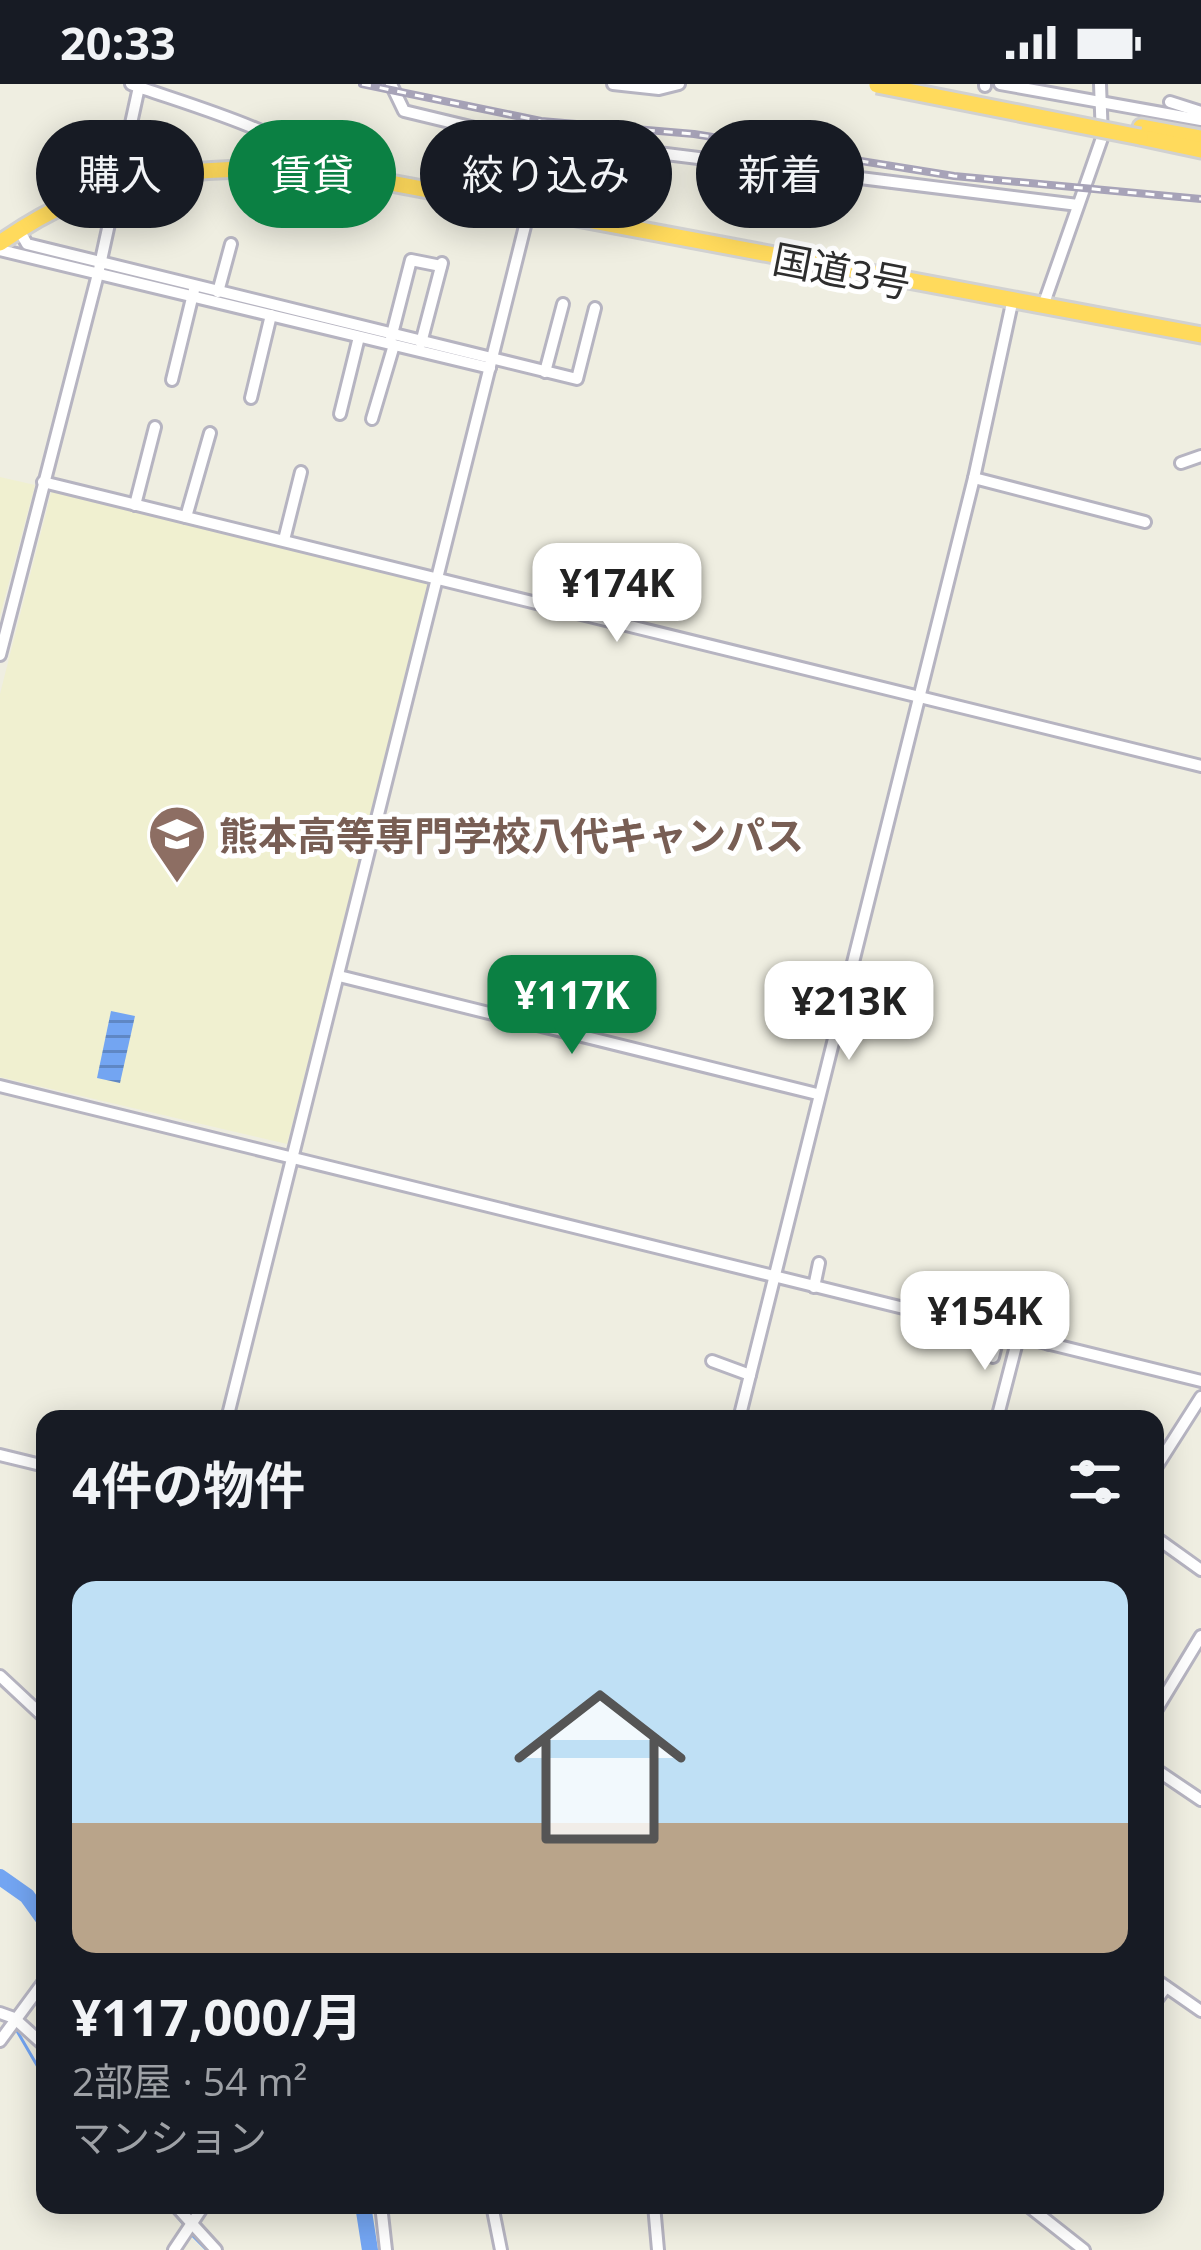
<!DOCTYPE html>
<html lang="ja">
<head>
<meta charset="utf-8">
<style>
  body { margin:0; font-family:"Open Sans","Noto Sans JP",sans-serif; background:#242831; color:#f1f3f6; height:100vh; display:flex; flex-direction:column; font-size:45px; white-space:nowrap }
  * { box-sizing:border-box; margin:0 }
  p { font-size:39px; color:#9ea1a6 }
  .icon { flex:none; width:66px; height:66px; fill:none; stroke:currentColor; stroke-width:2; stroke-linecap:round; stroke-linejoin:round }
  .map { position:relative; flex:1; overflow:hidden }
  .drawer { position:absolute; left:36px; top:1326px; width:1128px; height:804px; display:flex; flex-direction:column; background:#171b24; border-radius:24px; box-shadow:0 6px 30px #0003 }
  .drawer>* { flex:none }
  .top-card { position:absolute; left:36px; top:36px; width:1131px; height:108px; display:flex; gap:24px }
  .price { position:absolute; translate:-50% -102px; padding:0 27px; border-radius:24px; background:#fff; color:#222; font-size:39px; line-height:78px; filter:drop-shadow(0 3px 6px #0008) }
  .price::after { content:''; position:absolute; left:50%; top:72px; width:36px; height:27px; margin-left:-18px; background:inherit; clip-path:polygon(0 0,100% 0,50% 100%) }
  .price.selected { background:#0b8043; color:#fff }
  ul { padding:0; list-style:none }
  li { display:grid; align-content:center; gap:24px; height:636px; padding:0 36px }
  li span { display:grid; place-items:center; height:372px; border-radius:24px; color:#555 }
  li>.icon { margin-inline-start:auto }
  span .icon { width:216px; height:216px; fill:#fffc; stroke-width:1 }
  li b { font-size:51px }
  h2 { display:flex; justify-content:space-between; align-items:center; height:144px; padding:0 36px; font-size:51px }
  .tag { padding:0 42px; border-radius:54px; background:#171b24; box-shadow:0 6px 30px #0003; font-size:42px; line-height:108px }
  .tag.selected { background:#0b8043; color:#fff }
  .status { display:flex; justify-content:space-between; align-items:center; height:84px; padding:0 60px; background:#171b24; direction:ltr }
  .status svg { height:33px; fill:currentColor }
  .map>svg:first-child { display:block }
</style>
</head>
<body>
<div class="status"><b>20:33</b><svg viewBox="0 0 49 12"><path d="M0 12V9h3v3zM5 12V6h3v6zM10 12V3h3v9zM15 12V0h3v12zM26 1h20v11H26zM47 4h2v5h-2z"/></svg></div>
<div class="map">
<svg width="1201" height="2166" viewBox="0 0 1201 2166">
  <defs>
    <pattern id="water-rules" width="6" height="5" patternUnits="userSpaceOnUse" patternTransform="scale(3)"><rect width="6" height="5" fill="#73a5f2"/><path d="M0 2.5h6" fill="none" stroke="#5f87c4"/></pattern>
  </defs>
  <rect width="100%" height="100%" fill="#efeee1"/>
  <!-- education -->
  <g fill="#f0f0d0">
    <path d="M0,393L35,401L0,532Z"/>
    <path d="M52,405L135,421L430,500L287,1060L0,993V610Z"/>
  </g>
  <!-- water -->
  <path fill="url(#water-rules)" d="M111,927L135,932L120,999L97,994Z"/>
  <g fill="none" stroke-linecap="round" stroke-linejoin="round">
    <!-- stream -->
    <g stroke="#73a5f2" stroke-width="3">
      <path d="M17,1947L45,1995"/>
      <path d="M168,2121L186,2143"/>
      <path d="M192,2151L207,2166"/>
    </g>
    <!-- river -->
    <g stroke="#73a5f2" stroke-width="16">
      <path d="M0,1793L27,1812L45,1837"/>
      <path d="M363,2121L370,2166"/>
    </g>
    <defs>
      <g id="minor">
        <path d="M131,0C169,15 302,51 316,85"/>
        <path d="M391,0L404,27L545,61C552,87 529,104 513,122"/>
        <path d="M613,0L659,5L679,0"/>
        <path d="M1000,0L1201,36"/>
        <path d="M985,2V0"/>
        <path d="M1170,18L1201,28"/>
        <path d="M545,61L569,58L1078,121"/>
        <path d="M707,98L712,76"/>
        <path d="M19,146L27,160L577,295L595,224"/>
        <path d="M0,166L490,284"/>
        <path d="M218,208L231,160"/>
        <path d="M1043,222L1102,54L1100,0"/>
        <path d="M391,254L411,176L441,182"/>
        <path d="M421,259L442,179"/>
        <path d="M545,288L563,220"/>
        <path d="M172,296L194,206"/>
        <path d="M251,314L271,231"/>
        <path d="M340,330L359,253"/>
        <path d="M372,335L394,261"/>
        <path d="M1181,379L1201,372"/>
        <path d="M974,394L1145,438"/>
        <path d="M43,398L1201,682"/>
        <path d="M135,421L155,343"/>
        <path d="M186,433L210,349"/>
        <path d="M284,456L301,388"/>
        <path d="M0,571L98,190L139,3"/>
        <path d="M339,892L817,1010"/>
        <path d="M0,1002L1201,1297"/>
        <path d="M814,1203L819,1179"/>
        <path d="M1049,1260L1060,1203"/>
        <path d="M993,1273L999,1249"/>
        <path d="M712,1277L750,1291"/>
        <path d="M227,1335L529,126"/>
        <path d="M739,1335L974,394L1012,219"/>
        <path d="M997,1335L1018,1254"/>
        <path d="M0,1371L45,1382"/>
        <path d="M1155,1385L1201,1313"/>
        <path d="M1155,1453L1201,1486"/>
        <path d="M0,1592L45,1634"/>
        <path d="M1155,1628L1201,1552"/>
        <path d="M1155,1685L1201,1716"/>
        <path d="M1155,1895L1201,1927"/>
        <path d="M1155,1918L1166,1903"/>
        <path d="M0,1929L14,1934L45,1962"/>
        <path d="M0,1957L45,1896"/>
        <path d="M175,2121L216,2166"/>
        <path d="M381,2121L386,2166"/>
        <path d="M492,2121L501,2166"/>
        <path d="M654,2121L658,2166"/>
        <path d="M1027,2121L1084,2166"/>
        <path d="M174,2166L204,2121"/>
      </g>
      <g id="highway">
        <path d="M1141,43L1201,54"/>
        <path d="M1140,53L1201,66"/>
        <path d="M0,159C106,84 193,84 316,85L1201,251"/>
      </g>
    </defs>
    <!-- minor casing -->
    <use href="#minor" stroke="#b6b4c1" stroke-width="16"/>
    <!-- highway casing -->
    <use href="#highway" stroke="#d1d1d1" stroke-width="21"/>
    <!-- minor -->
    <use href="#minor" stroke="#fff" stroke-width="10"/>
    <!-- highway -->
    <use href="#highway" stroke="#ffda5c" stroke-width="15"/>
    <defs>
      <path id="rail" d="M362,0L541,37L694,50L954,92L1201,115"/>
    </defs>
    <!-- rail casing -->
    <use href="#rail" stroke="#a7a3b8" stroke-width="8"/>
    <!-- rail -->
    <use href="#rail" stroke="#fff" stroke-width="3" stroke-dasharray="9" stroke-linecap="butt"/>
    <defs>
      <path id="highway-bridge" d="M877,1L1140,53"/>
    </defs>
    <!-- highway-bridge casing -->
    <use href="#highway-bridge" stroke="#d1d1d1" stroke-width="21" stroke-linecap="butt"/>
    <!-- highway-bridge -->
    <use href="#highway-bridge" stroke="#ffda5c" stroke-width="15"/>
  </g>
  <!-- icons -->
  <defs>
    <symbol id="university-pin" viewBox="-11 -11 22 30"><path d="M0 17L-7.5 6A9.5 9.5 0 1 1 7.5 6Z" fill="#8d6e63" stroke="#fff"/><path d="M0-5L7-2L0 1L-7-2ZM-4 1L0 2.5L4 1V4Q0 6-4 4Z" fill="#fff"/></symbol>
  </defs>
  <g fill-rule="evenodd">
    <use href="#university-pin" x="144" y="717" width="66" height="90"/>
  </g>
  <g text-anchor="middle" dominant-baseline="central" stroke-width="10" stroke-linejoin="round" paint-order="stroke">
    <!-- street labels -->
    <g font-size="39" fill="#2e2e2e" stroke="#fff">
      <text transform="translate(842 186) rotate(11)">国道3号</text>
    </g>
    <!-- education labels -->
    <g font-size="39" font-weight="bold" fill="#785e54" stroke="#fff" text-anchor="start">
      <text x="219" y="750">熊本高等専門学校八代キャンパス</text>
    </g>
  </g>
</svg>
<b class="price" style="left:617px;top:561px">¥174K</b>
<b class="price selected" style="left:572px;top:973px">¥117K</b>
<b class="price" style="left:849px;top:979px">¥213K</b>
<b class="price" style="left:985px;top:1289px">¥154K</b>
<div class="top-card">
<a class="tag">購入</a>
<a class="tag selected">賃貸</a>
<a class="tag">絞り込み</a>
<a class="tag">新着</a>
</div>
<section class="drawer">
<h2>4件の物件<svg class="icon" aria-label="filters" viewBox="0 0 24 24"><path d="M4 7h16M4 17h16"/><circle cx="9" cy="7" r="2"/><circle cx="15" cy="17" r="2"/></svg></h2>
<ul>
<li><span style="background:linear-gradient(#bfe0f5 65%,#b9a48a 0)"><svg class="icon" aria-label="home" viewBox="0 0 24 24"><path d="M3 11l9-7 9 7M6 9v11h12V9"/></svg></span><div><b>¥117,000/月</b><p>2部屋 · 54 m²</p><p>マンション</p></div></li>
</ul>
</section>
</div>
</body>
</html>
